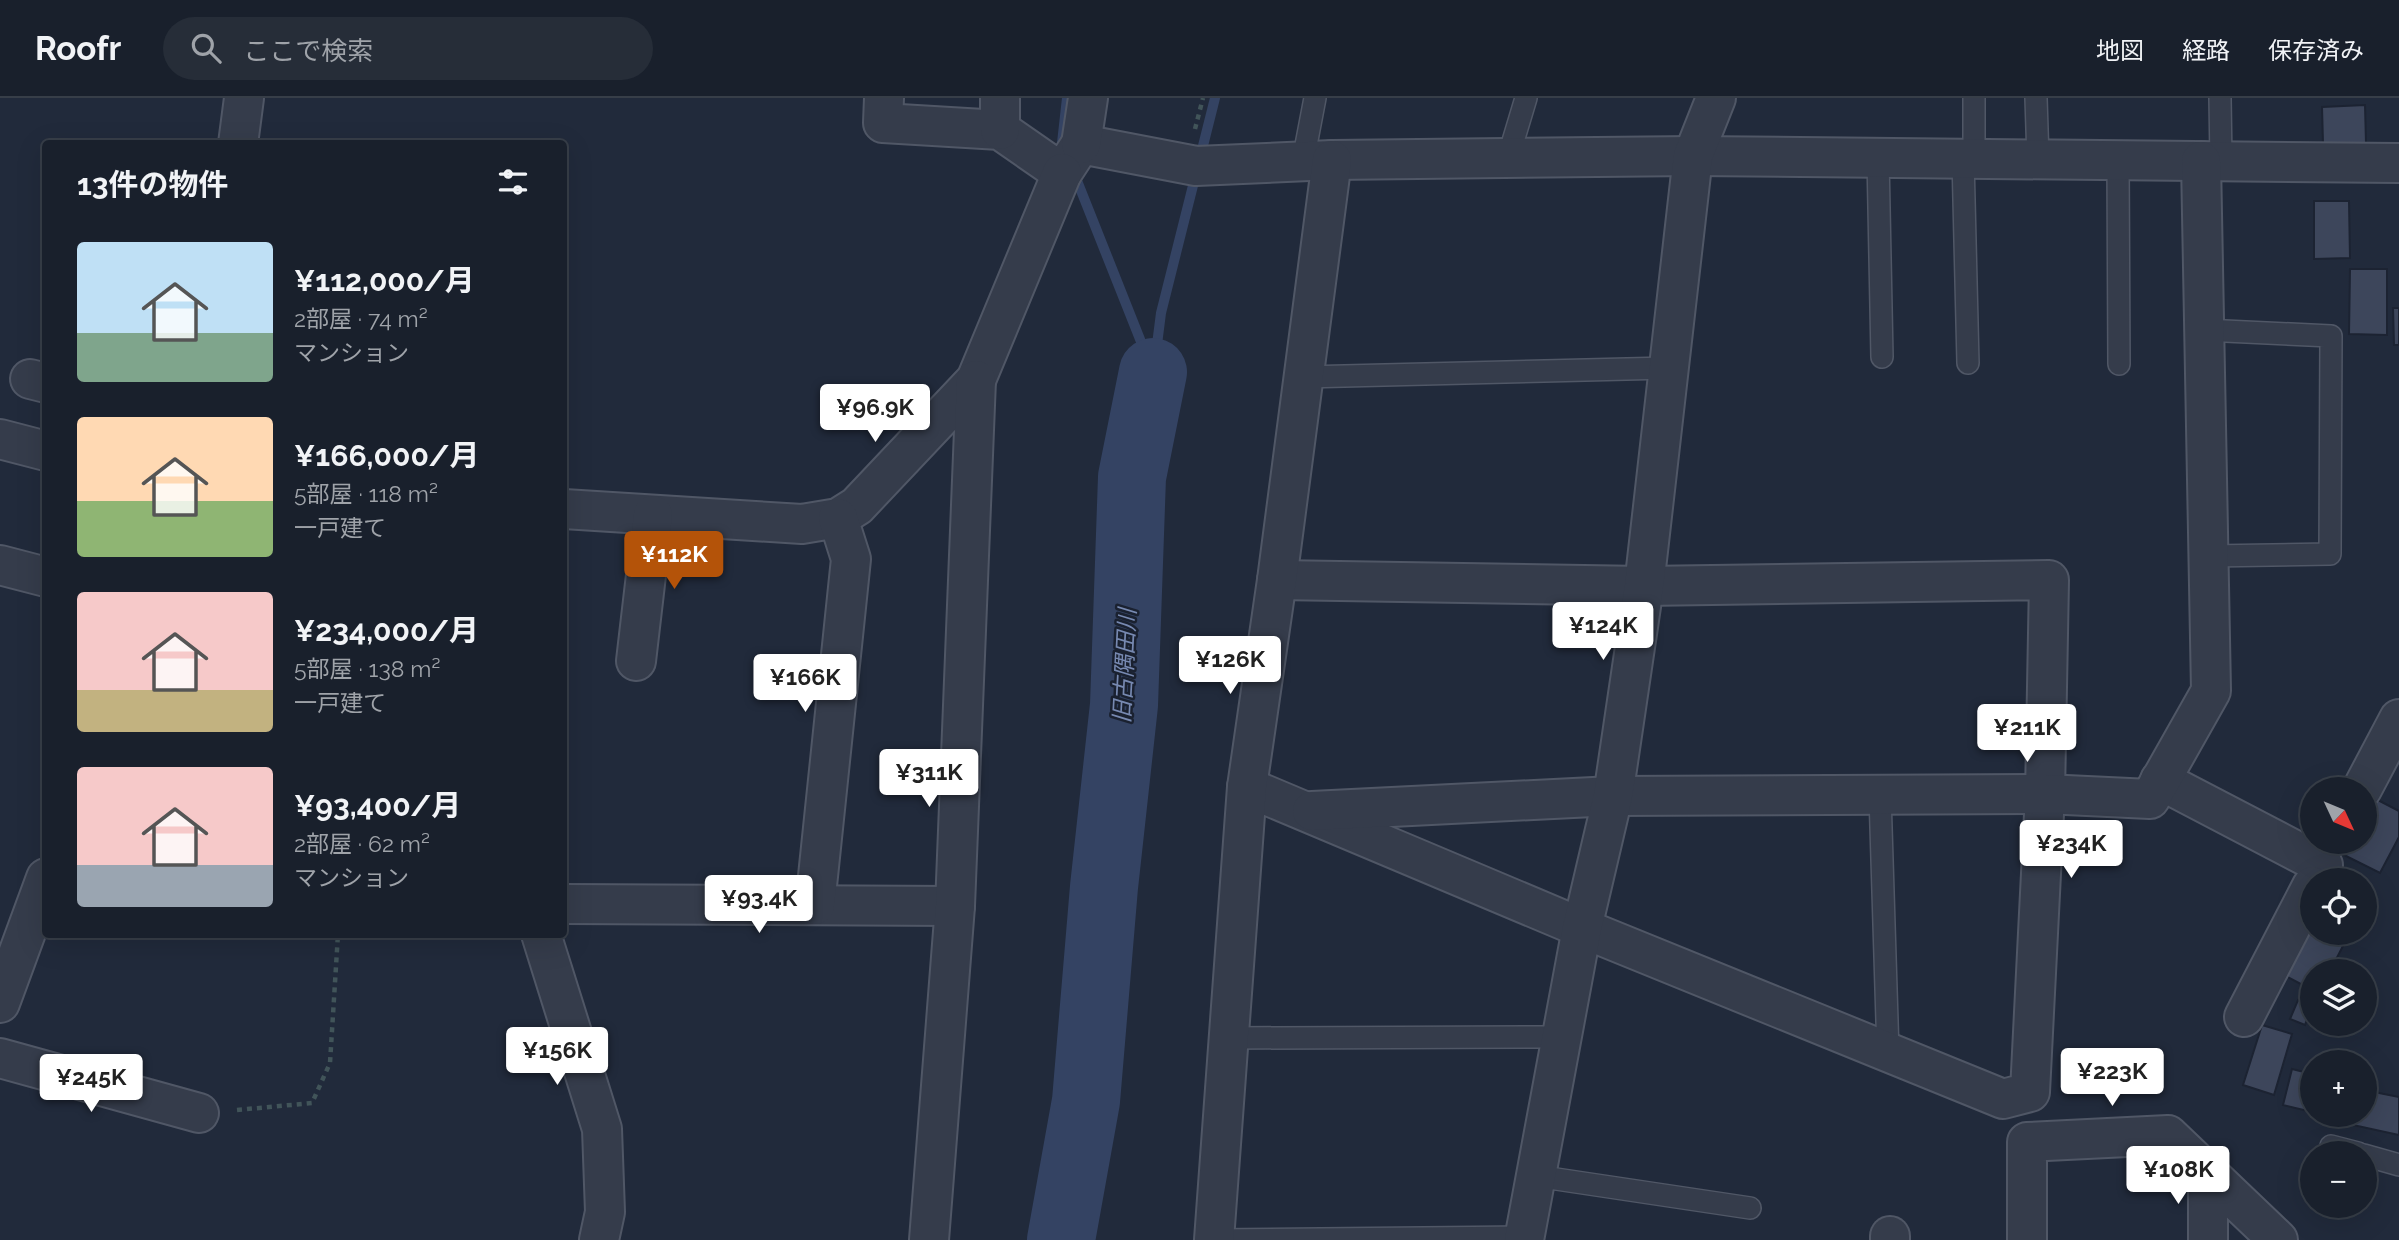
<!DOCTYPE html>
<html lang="ja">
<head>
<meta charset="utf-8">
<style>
  body { margin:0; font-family:Raleway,"Noto Sans JP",sans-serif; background:#262d38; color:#f1f3f6; height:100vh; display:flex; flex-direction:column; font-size:26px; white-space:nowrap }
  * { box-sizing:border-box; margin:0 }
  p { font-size:23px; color:#9fa3a9 }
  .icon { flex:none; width:38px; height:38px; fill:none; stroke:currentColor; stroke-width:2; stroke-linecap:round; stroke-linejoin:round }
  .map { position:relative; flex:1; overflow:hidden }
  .drawer { position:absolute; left:42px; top:42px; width:525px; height:798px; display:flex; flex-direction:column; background:#19202c; border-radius:7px; box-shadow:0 7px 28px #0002,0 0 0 2px #373e48 }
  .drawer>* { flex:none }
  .needle { width:46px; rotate:134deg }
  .fabs { position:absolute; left:2300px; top:679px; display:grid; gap:14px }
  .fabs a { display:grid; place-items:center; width:77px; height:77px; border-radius:50%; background:#19202c; box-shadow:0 7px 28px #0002,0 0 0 2px #373e48; font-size:35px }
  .price { position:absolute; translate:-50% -60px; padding:0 16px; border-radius:7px; background:#fff; color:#222; font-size:23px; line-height:46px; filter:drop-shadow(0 2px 4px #0008) }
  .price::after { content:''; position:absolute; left:50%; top:42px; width:21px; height:16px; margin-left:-10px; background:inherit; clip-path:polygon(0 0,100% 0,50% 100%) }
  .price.active { background:#b45309; color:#fff }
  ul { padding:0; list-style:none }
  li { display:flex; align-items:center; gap:21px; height:175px; padding:0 35px }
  li span { display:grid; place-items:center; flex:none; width:196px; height:140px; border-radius:7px; color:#555 }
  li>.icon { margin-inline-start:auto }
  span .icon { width:84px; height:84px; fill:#fffc; stroke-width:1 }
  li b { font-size:30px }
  h2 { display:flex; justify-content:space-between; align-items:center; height:84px; padding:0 35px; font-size:30px }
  header { display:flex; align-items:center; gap:42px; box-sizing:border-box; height:98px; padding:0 35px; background:#19202c; border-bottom:2px solid #373e48 }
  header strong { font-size:33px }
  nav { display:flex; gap:38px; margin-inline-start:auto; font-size:24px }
  .search { width:490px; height:63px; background:#262d38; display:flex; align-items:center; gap:18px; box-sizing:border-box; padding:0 24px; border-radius:38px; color:#9fa3a9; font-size:26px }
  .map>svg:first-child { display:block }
</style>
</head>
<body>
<header>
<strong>Roofr</strong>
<div class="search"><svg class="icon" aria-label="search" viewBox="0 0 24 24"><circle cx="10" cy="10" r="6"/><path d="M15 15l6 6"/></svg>ここで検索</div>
<nav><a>地図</a><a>経路</a><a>保存済み</a></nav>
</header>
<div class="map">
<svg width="2399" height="1142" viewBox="0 0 2399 1142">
  <rect width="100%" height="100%" fill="#212a3b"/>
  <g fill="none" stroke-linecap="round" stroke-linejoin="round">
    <!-- stream -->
    <g stroke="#344363" stroke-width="10">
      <path d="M1064,50L1062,45L1067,0"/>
      <path d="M1074,75L1153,274"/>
      <path d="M1154,270L1161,215L1215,0"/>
    </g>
    <!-- river -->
    <path stroke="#344363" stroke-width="68" d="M1061,1142L1086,1003L1104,789L1124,607L1132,379L1153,274"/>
  </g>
  <!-- building -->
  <g fill="#3d465b" stroke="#1c2332" stroke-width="2">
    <path d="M2365,7L2366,45L2323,46L2322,9Z"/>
    <path d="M2314,103H2349L2350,160L2314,161Z"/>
    <path d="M2350,171H2387V237L2349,236Z"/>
    <path d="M2393,210H2399V247H2394Z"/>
    <path d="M2374,700L2399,713V739L2380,775L2344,757L2351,744H2364V719Z"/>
    <path d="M2306,829L2312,832V835H2317L2343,848L2330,873H2312V892L2282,876Z"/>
    <path d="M2298,902L2312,908L2305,927L2290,921Z"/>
    <path d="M2262,927L2292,936L2274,997L2243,987Z"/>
    <path d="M2292,971L2312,976V1014L2283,1007Z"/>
    <path d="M2364,992L2399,999V1037L2353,1027L2356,1017H2364Z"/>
  </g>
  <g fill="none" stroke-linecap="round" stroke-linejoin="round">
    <defs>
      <g id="lane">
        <path d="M1974,0V61"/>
        <path d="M2036,0L2038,62"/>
        <path d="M2220,0L2221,63"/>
        <path d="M1508,60L1526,0"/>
        <path d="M1878,60L1882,259"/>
        <path d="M1963,61L1968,265"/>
        <path d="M1303,63L1315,0"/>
        <path d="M2118,63L2119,266"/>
        <path d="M2204,232L2331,238L2330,456L2209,458"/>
        <path d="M1304,279L1668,270"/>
        <path d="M1880,697L1888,955"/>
        <path d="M1229,940L1561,939"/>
        <path d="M2331,1048L2358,1055"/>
        <path d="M2364,1057L2399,1067"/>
        <path d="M1536,1078L1750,1110"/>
        <path d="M1214,1142L1524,1139"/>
      </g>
      <g id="street">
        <path d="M884,0L883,25L1000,32L1062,75L1081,46L1196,68L1332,62L1693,58L2399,65"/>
        <path d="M1000,0V32"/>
        <path d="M238,46L244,0"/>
        <path d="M1081,46L1088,0"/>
        <path d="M30,281L46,285"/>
        <path d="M0,341L46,353"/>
        <path d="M564,411L802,426L838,420L857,408L976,282L1062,75"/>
        <path d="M0,467L46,479"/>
        <path d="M636,563L653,417"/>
        <path d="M2160,682L2323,767"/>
        <path d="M1247,689L1582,830L2003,1001L2030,994L2045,696L2049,482L1644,488L1277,482"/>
        <path d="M2362,691L2399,621"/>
        <path d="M1312,713L1613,698L2045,696L2150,701L2211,593L2201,63"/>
        <path d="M564,806L955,808"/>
        <path d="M815,807L851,461L838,420"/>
        <path d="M541,836L602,1031L605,1114L599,1142"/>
        <path d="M0,905L46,780"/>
        <path d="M2244,919L2312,788"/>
        <path d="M0,960L199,1015"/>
        <path d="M1890,1138V1142"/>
        <path d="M929,1142L955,808L976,282"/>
        <path d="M1214,1142L1247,689L1277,482L1332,62"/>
        <path d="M1524,1142L1582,830L1613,698L1644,488L1693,58L1716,0"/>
        <path d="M2027,1142V1044L2168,1037L2278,1142"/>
        <path d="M2208,1142V1075"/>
      </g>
    </defs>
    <!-- lane casing -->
    <use href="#lane" stroke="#505766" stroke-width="24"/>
    <!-- street casing -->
    <use href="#street" stroke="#505766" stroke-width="42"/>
    <!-- path -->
    <g stroke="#415459" stroke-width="4.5" stroke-dasharray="5 5" stroke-linecap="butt">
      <path d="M1195,31L1203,0"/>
      <path d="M237,1012L312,1005L330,965L338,836"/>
    </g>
    <!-- lane -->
    <use href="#lane" stroke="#353c4b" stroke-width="21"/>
    <!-- street -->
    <use href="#street" stroke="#353c4b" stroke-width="38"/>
  </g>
  <g text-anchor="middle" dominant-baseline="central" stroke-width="5" stroke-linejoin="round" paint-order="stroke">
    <!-- water labels -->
    <g font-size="23" font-style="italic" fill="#7789b1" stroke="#1a2130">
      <text transform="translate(1124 568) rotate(-87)">旧古隅田川</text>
    </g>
  </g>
</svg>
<div class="fabs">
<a><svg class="needle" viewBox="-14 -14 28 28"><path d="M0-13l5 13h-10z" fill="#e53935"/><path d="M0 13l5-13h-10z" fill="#9fa3a9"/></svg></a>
<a><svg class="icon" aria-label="locate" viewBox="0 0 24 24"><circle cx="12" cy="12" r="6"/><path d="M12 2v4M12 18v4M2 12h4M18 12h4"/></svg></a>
<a><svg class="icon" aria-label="layers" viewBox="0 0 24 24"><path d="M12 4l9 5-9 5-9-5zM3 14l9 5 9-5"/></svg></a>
<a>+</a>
<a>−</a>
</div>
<b class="price" style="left:875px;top:346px">¥96.9K</b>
<b class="price active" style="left:674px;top:493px">¥112K</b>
<b class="price" style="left:1603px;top:564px">¥124K</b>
<b class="price" style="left:1230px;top:598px">¥126K</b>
<b class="price" style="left:805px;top:616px">¥166K</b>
<b class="price" style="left:2027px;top:666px">¥211K</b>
<b class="price" style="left:929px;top:711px">¥311K</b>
<b class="price" style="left:2071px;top:782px">¥234K</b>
<b class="price" style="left:759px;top:837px">¥93.4K</b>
<b class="price" style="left:557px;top:989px">¥156K</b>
<b class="price" style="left:2112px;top:1010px">¥223K</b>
<b class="price" style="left:91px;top:1016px">¥245K</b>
<b class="price" style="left:2178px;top:1108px">¥108K</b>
<section class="drawer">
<h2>13件の物件<svg class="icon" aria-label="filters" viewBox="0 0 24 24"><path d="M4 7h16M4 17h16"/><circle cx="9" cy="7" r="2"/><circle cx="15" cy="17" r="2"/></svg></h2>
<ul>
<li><span style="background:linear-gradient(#bfe0f5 65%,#7fa58c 0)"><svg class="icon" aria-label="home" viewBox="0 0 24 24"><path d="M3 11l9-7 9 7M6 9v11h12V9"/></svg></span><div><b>¥112,000/月</b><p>2部屋 · 74 m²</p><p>マンション</p></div></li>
<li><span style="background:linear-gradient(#ffd9b3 60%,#8fb573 0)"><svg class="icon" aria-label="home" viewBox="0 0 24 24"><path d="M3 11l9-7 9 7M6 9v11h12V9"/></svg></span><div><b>¥166,000/月</b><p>5部屋 · 118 m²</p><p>一戸建て</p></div></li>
<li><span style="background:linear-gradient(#f6c9c9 70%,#c2b280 0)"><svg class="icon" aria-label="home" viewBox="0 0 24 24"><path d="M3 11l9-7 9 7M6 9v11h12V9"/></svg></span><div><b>¥234,000/月</b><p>5部屋 · 138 m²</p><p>一戸建て</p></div></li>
<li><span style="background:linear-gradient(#f6c9c9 70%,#9aa5b1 0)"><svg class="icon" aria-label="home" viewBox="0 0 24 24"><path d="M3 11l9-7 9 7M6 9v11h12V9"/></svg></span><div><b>¥93,400/月</b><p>2部屋 · 62 m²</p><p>マンション</p></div></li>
</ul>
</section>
</div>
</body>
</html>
